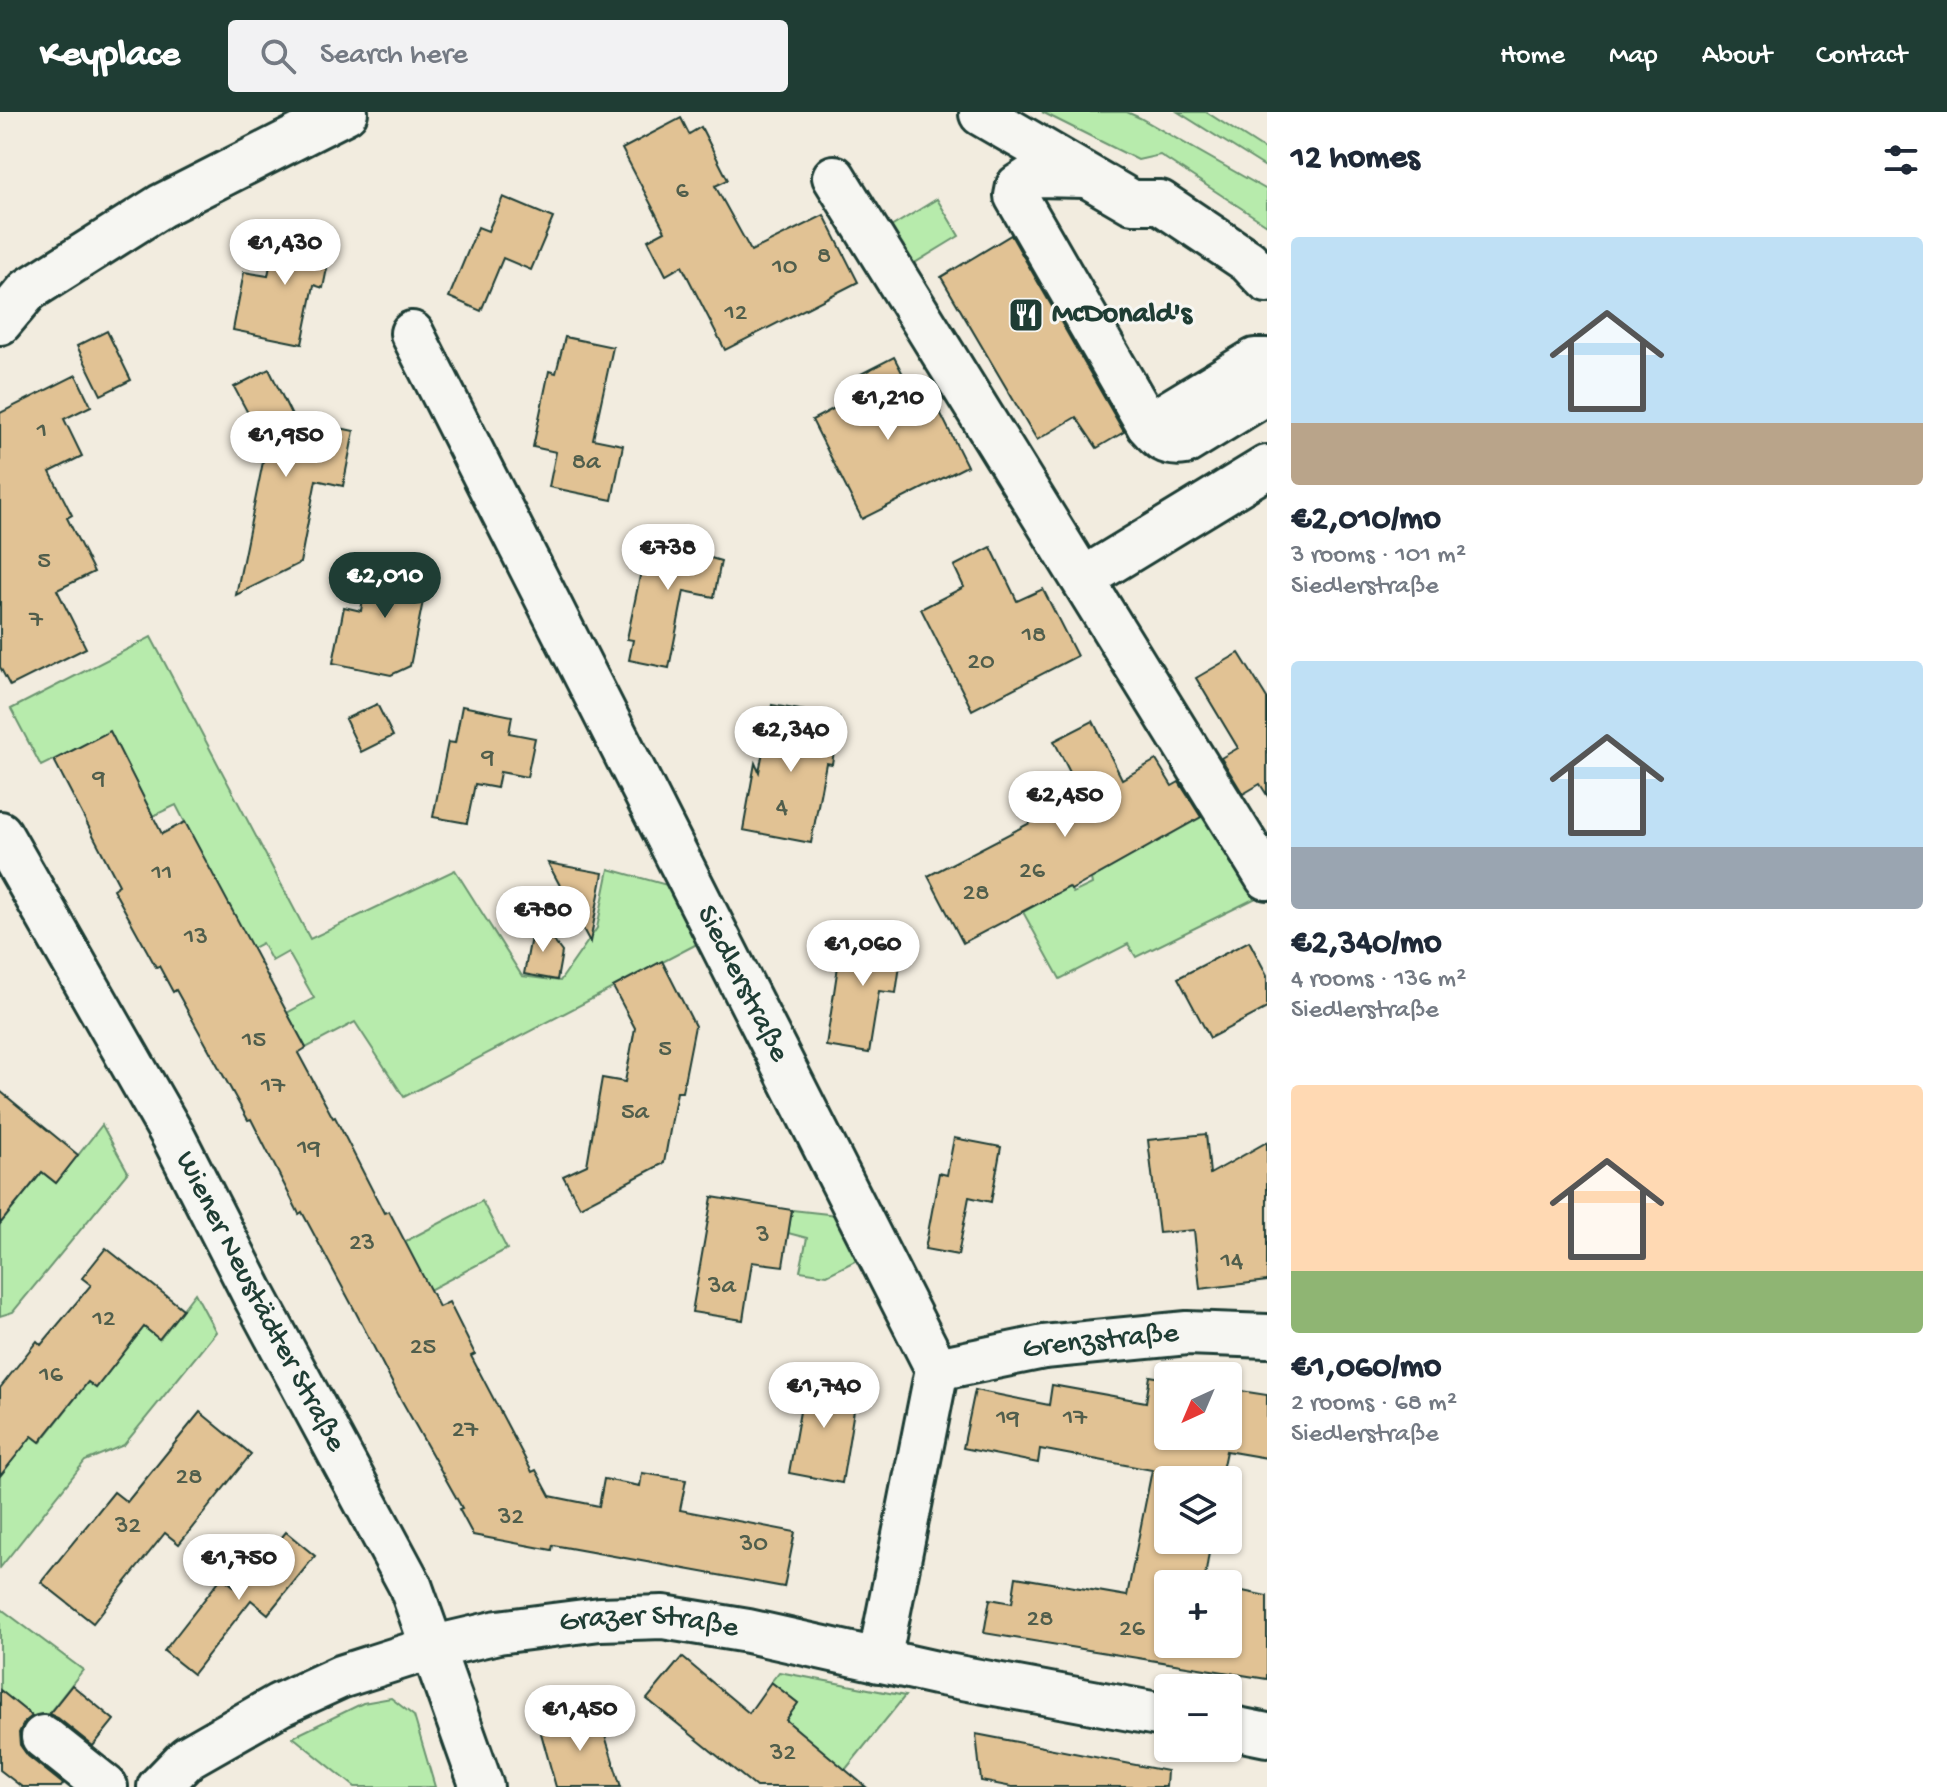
<!DOCTYPE html>
<html lang="en">
<head>
<meta charset="utf-8">
<style>
  body { margin:0; font-family:"Gochi Hand",sans-serif; background:#f2f2f3; color:#1f2937; height:100vh; display:flex; flex-direction:column; font-size:30px; white-space:nowrap }
  * { box-sizing:border-box; margin:0 }
  p { font-size:26px; color:#747a83 }
  .icon { flex:none; width:44px; height:44px; fill:none; stroke:currentColor; stroke-width:2; stroke-linecap:round; stroke-linejoin:round }
  .map { position:relative; flex:1; overflow:hidden }
  .panel { display:flex; flex-direction:column; background:#fff; width:680px }
  .panel>* { flex:none }
  .needle { width:52px; rotate:224deg }
  .fabs { position:absolute; left:1154px; top:1250px; display:grid; gap:16px }
  .fabs a { display:grid; place-items:center; width:88px; height:88px; border-radius:8px; background:#fff; box-shadow:0 2px 6px #0004; font-size:40px }
  .price { position:absolute; translate:-50% -68px; padding:0 18px; border-radius:28px; background:#fff; color:#222; font-size:26px; line-height:52px; filter:drop-shadow(0 2px 4px #0008) }
  .price::after { content:''; position:absolute; left:50%; top:48px; width:24px; height:18px; margin-left:-12px; background:inherit; clip-path:polygon(0 0,100% 0,50% 100%) }
  .price.active { background:#1f3d34; color:#fff }
  ul { padding:0; list-style:none }
  li { display:grid; align-content:center; gap:16px; height:424px; padding:0 24px }
  li span { display:grid; place-items:center; height:248px; border-radius:8px; color:#555 }
  li>.icon { margin-inline-start:auto }
  span .icon { width:144px; height:144px; fill:#fffc; stroke-width:1 }
  li b { font-size:34px }
  h2 { display:flex; justify-content:space-between; align-items:center; height:96px; padding:0 24px; font-size:34px }
  header { display:flex; align-items:center; gap:48px; box-sizing:border-box; height:112px; padding:0 40px; background:#1f3d34; color:#fff }
  header strong { font-size:38px }
  nav { display:flex; gap:44px; margin-inline-start:auto; font-size:28px }
  .search { width:560px; height:72px; background:#f2f2f3; display:flex; align-items:center; gap:20px; box-sizing:border-box; padding:0 28px; border-radius:8px; color:#747a83; font-size:30px }
  main { display:flex; flex:1; min-height:0 }
  .map>svg:first-child { display:block }
</style>
</head>
<body>
<header>
<strong>Keyplace</strong>
<div class="search"><svg class="icon" aria-label="search" viewBox="0 0 24 24"><circle cx="10" cy="10" r="6"/><path d="M15 15l6 6"/></svg>Search here</div>
<nav><a>Home</a><a>Map</a><a>About</a><a>Contact</a></nav>
</header>
<main>
<div class="map">
<svg width="1267" height="1675" viewBox="0 0 1267 1675">
  <rect width="100%" height="100%" fill="#f2ecdf"/>
  <filter id="ink" filterUnits="userSpaceOnUse"><feTurbulence type="fractalNoise" baseFrequency=".0125" numOctaves="2"/><feDisplacementMap in="SourceGraphic" scale="16" xChannelSelector="R" yChannelSelector="G"/><feConvolveMatrix kernelMatrix="1 2 1 2 8 2 1 2 1" color-interpolation-filters="sRGB"/></filter>
  <g filter="url(#ink)">
    <!-- green -->
    <g fill="#b7ebac" stroke="#6b9470" stroke-width="2">
      <path d="M1042,0H1127L1140,6L1267,78V113L1160,43L1138,48Z"/>
      <path d="M1178,0H1206L1267,39V56Z"/>
      <path d="M937,87L959,124L908,155L886,118Z"/>
      <path d="M151,525L310,827L455,758L522,864L560,869L597,816L609,757L667,773L697,832L404,985L355,910L306,936L287,901L314,886L288,840L272,849L262,831L251,837L176,693L153,704L110,620L41,654L11,597Z"/>
      <path d="M1209,701L1262,783L1136,845L1128,832L1060,867L1023,800L1069,775L1073,781L1092,772L1091,767Z"/>
      <path d="M102,1013L128,1060L13,1200L0,1204V1112L42,1060L56,1071Z"/>
      <path d="M482,1089L507,1137L399,1194L404,1130Z"/>
      <path d="M792,1098L837,1103L857,1148L827,1163L800,1159L807,1126L788,1121Z"/>
      <path d="M195,1181L216,1220L124,1333L85,1349L0,1456V1364L32,1323L41,1330L88,1270L96,1276L144,1215L160,1227Z"/>
      <path d="M0,1496L83,1558L41,1611L0,1578Z"/>
      <path d="M779,1560L905,1584L845,1658L785,1609L798,1591L771,1570Z"/>
      <path d="M391,1586L414,1604L435,1675H355L293,1625L363,1591Z"/>
    </g>
    <!-- building -->
    <g fill="#e1c294" stroke="#1f3d34" stroke-width="2">
      <path d="M681,6L689,22L701,15L728,68L715,74L751,139L824,103L858,170L725,238L682,154L666,163L648,128L665,119L622,37Z"/>
      <path d="M503,85L553,106L531,158L503,146L481,199L449,185L478,115L488,119Z"/>
      <path d="M285,112L334,122L323,176L314,173L302,232L233,218L244,160L268,164L271,148L278,150Z"/>
      <path d="M1011,123L1124,320L1097,336L1076,305L1037,328L941,165Z"/>
      <path d="M107,219L131,268L101,283L77,234Z"/>
      <path d="M565,225L613,235L593,327L623,333L612,388L549,375L556,340L533,335L549,259L556,261Z"/>
      <path d="M894,245L920,295L934,288L967,354L862,407L812,308L869,278L861,262Z"/>
      <path d="M269,257L293,306L354,319L343,374L316,368L300,451L236,483L266,335L234,275Z"/>
      <path d="M76,263L91,294L64,307L82,344L50,360L72,403L67,406L94,460L57,478L86,536L10,574L0,555V301Z"/>
      <path d="M650,416L707,427L704,444L721,449L714,485L684,479L669,556L629,548L633,528L627,527Z"/>
      <path d="M991,435L1017,489L1043,477L1077,544L972,598L921,497L964,475L954,454Z"/>
      <path d="M380,444L430,454L410,554L391,563L333,551L344,495L361,499L364,480L372,482Z"/>
      <path d="M1239,541L1267,586V683L1260,672L1243,682L1221,646L1238,636L1196,566Z"/>
      <path d="M377,592L393,624L361,640L345,607Z"/>
      <path d="M772,593L839,605L832,652L826,651L811,731L743,718L755,651L759,660Z"/>
      <path d="M462,594L512,604L509,621L535,626L527,665L500,660L497,676L475,672L467,711L433,705L448,630L455,631Z"/>
      <path d="M1093,609L1122,667L1156,648L1172,674L1179,670L1201,705L1071,778L1069,775L963,831L928,764L1082,684L1054,629Z"/>
      <path d="M110,619L162,722L185,710L306,936L298,941L333,1006L335,1005L384,1101L389,1099L439,1195L449,1190L475,1242L471,1244L532,1360L536,1358L550,1384L599,1394L604,1367L640,1374L642,1361L686,1368L680,1398L795,1420L784,1475L553,1433L552,1438L473,1423L459,1397L462,1396L398,1282L353,1195L302,1100L299,1102L251,1007L248,1008L176,878L173,880L159,854L156,855L113,777L119,773L54,648Z"/>
      <path d="M548,751L603,761L590,830Z"/>
      <path d="M535,804L562,840L557,868L524,862Z"/>
      <path d="M849,818L904,826L896,881L879,879L869,941L826,934L838,854L844,855Z"/>
      <path d="M1249,829L1267,863V896L1210,926L1178,866Z"/>
      <path d="M662,849L695,914L682,980H677L664,1051L580,1095L563,1064L587,1053L602,966L625,970L635,916L613,875Z"/>
      <path d="M0,979L78,1043L56,1071L42,1060L0,1112Z"/>
      <path d="M1206,1022L1210,1062L1267,1030V1169L1200,1177L1194,1118L1159,1121L1148,1028Z"/>
      <path d="M954,1026L1001,1035L991,1090L969,1085L958,1143L925,1137L939,1061L947,1063Z"/>
      <path d="M712,1085L792,1098L783,1154L752,1150L743,1208L692,1200Z"/>
      <path d="M106,1136L183,1197L159,1227L144,1215L96,1276L88,1270L40,1330L32,1324L0,1364V1276L37,1229L41,1233L91,1173L82,1166Z"/>
      <path d="M1150,1264L1168,1267V1324H1228V1277L1267,1283V1346L1226,1339L1220,1368H1168V1428H1211L1204,1472H1168V1532H1228V1476L1267,1484V1567L984,1521L990,1487L1012,1491L1016,1465L1127,1484L1152,1358L1040,1337L1038,1351L963,1336L975,1278L1049,1293L1052,1273L1146,1290Z"/>
      <path d="M806,1266L858,1274L842,1371L789,1361Z"/>
      <path d="M200,1300L251,1342L179,1432L165,1421L93,1511L41,1470L114,1380L127,1390Z"/>
      <path d="M286,1420L315,1444L268,1502L251,1488L193,1562L164,1539L222,1465L239,1478Z"/>
      <path d="M682,1545L749,1601L771,1570L798,1591L786,1608L866,1675H756L647,1587Z"/>
      <path d="M72,1573L114,1608L93,1634L58,1606L49,1602Z"/>
      <path d="M0,1578L32,1604L24,1611L19,1621L20,1633L28,1644L63,1672L61,1675H22L0,1658Z"/>
      <path d="M597,1598L621,1675H556L539,1614Z"/>
      <path d="M976,1622L1167,1659L1166,1675H1012L981,1669Z"/>
    </g>
    <g fill="none" stroke-linecap="round" stroke-linejoin="round">
      <defs>
        <g id="minor">
          <path d="M981,2L1132,90H1160L1248,149L1267,169"/>
          <path d="M1086,64L1035,63L1018,74L1016,84L1148,313C1160,327 1166,334 1185,331L1267,281"/>
          <path d="M834,65L1267,766"/>
          <path d="M0,211L28,178L161,94L346,0"/>
          <path id="s1" d="M412,221L937,1257L879,1549"/>
          <path d="M1148,313L1255,248H1267"/>
          <path d="M1083,467L1267,355"/>
          <path id="s2" d="M0,721L173,1024L255,1185L410,1473L482,1675"/>
          <path id="s3" d="M937,1257L1044,1235L1187,1221L1267,1224"/>
          <path d="M1228,1615L1267,1623"/>
          <path d="M43,1625L106,1675"/>
          <path id="s4" d="M159,1675L188,1645L279,1593L340,1565L434,1535L498,1520L600,1507L663,1505L748,1519L936,1561L1168,1604"/>
        </g>
      </defs>
      <!-- minor casing -->
      <use href="#minor" stroke="#1f3d34" stroke-width="48"/>
      <!-- minor -->
      <use href="#minor" stroke="#f6f6f2" stroke-width="42"/>
    </g>
  </g>
  <!-- icons -->
  <defs>
    <symbol id="restaurant-square" viewBox="-11 -11 22 22"><rect x="-9" y="-9" width="18" height="18" rx="4" fill="#1f3d34" stroke="#f6f6f2"/><path d="M-5-6h1v4h1v-4h1v4h1v-4h1v5L-1.5 .5V6h-2V.5L-5-1ZM5-6V6H3V1.5H1.5Q1.5-4 5-6Z" fill="#fff"/></symbol>
  </defs>
  <g fill-rule="evenodd">
    <use href="#restaurant-square" x="1006" y="183" width="40" height="40"/>
  </g>
  <g text-anchor="middle" dominant-baseline="central" stroke-width="6" stroke-linejoin="round" paint-order="stroke">
    <!-- number labels -->
    <g font-size="26" fill="#505e4c">
      <text x="682" y="80">6</text>
      <text x="824" y="145">8</text>
      <text x="785" y="156">10</text>
      <text x="736" y="202">12</text>
      <text x="42" y="320">1</text>
      <text x="586" y="351">8a</text>
      <text x="44" y="450">5</text>
      <text x="36" y="509">7</text>
      <text x="1034" y="524">18</text>
      <text x="981" y="551">20</text>
      <text x="488" y="646">9</text>
      <text x="99" y="667">9</text>
      <text x="782" y="696">4</text>
      <text x="1032" y="760">26</text>
      <text x="162" y="762">11</text>
      <text x="976" y="782">28</text>
      <text x="196" y="826">13</text>
      <text x="254" y="929">15</text>
      <text x="665" y="938">5</text>
      <text x="273" y="975">17</text>
      <text x="635" y="1001">5a</text>
      <text x="309" y="1037">19</text>
      <text x="763" y="1124">3</text>
      <text x="362" y="1132">23</text>
      <text x="1232" y="1150">14</text>
      <text x="722" y="1175">3a</text>
      <text x="104" y="1208">12</text>
      <text x="423" y="1236">25</text>
      <text x="51" y="1264">16</text>
      <text x="1008" y="1307">19</text>
      <text x="1075" y="1307">17</text>
      <text x="465" y="1319">27</text>
      <text x="189" y="1366">28</text>
      <text x="511" y="1406">32</text>
      <text x="128" y="1415">32</text>
      <text x="754" y="1433">30</text>
      <text x="1040" y="1508">28</text>
      <text x="1132" y="1518">26</text>
      <text x="783" y="1642">32</text>
    </g>
    <!-- poi labels -->
    <g font-size="30" font-weight="bold" fill="#1f3d34" stroke="#f6f6f2" text-anchor="start">
      <text x="1052" y="203">McDonald's</text>
    </g>
    <!-- street labels -->
    <g font-size="30" fill="#1f3d34" stroke="#f6f6f2">
      <text stroke="none"><textPath href="#s1" startOffset="730">Siedlerstraße</textPath></text>
      <text stroke="none"><textPath href="#s2" startOffset="536">Wiener Neustädter Straße</textPath></text>
      <text stroke="none"><textPath href="#s3" startOffset="166">Grenzstraße</textPath></text>
      <text stroke="none"><textPath href="#s4" startOffset="530">Grazer Straße</textPath></text>
    </g>
  </g>
</svg>
<div class="fabs">
<a><svg class="needle" viewBox="-14 -14 28 28"><path d="M0-13l5 13h-10z" fill="#e53935"/><path d="M0 13l5-13h-10z" fill="#747a83"/></svg></a>
<a><svg class="icon" aria-label="layers" viewBox="0 0 24 24"><path d="M12 4l9 5-9 5-9-5zM3 14l9 5 9-5"/></svg></a>
<a>+</a>
<a>−</a>
</div>
<b class="price" style="left:285px;top:175px">€1,430</b>
<b class="price" style="left:888px;top:330px">€1,210</b>
<b class="price" style="left:286px;top:367px">€1,950</b>
<b class="price" style="left:668px;top:480px">€738</b>
<b class="price active" style="left:385px;top:508px">€2,010</b>
<b class="price" style="left:791px;top:662px">€2,340</b>
<b class="price" style="left:1065px;top:727px">€2,450</b>
<b class="price" style="left:543px;top:842px">€780</b>
<b class="price" style="left:863px;top:876px">€1,060</b>
<b class="price" style="left:824px;top:1318px">€1,740</b>
<b class="price" style="left:239px;top:1490px">€1,750</b>
<b class="price" style="left:580px;top:1641px">€1,450</b>
</div>
<section class="panel">
<h2>12 homes<svg class="icon" aria-label="filters" viewBox="0 0 24 24"><path d="M4 7h16M4 17h16"/><circle cx="9" cy="7" r="2"/><circle cx="15" cy="17" r="2"/></svg></h2>
<ul>
<li><span style="background:linear-gradient(#bfe0f5 75%,#b9a48a 0)"><svg class="icon" aria-label="home" viewBox="0 0 24 24"><path d="M3 11l9-7 9 7M6 9v11h12V9"/></svg></span><div><b>€2,010/mo</b><p>3 rooms · 101 m²</p><p>Siedlerstraße</p></div></li>
<li><span style="background:linear-gradient(#bfe0f5 75%,#9aa5b1 0)"><svg class="icon" aria-label="home" viewBox="0 0 24 24"><path d="M3 11l9-7 9 7M6 9v11h12V9"/></svg></span><div><b>€2,340/mo</b><p>4 rooms · 136 m²</p><p>Siedlerstraße</p></div></li>
<li><span style="background:linear-gradient(#ffd9b3 75%,#8fb573 0)"><svg class="icon" aria-label="home" viewBox="0 0 24 24"><path d="M3 11l9-7 9 7M6 9v11h12V9"/></svg></span><div><b>€1,060/mo</b><p>2 rooms · 68 m²</p><p>Siedlerstraße</p></div></li>
</ul>
</section>
</main>
</body>
</html>
